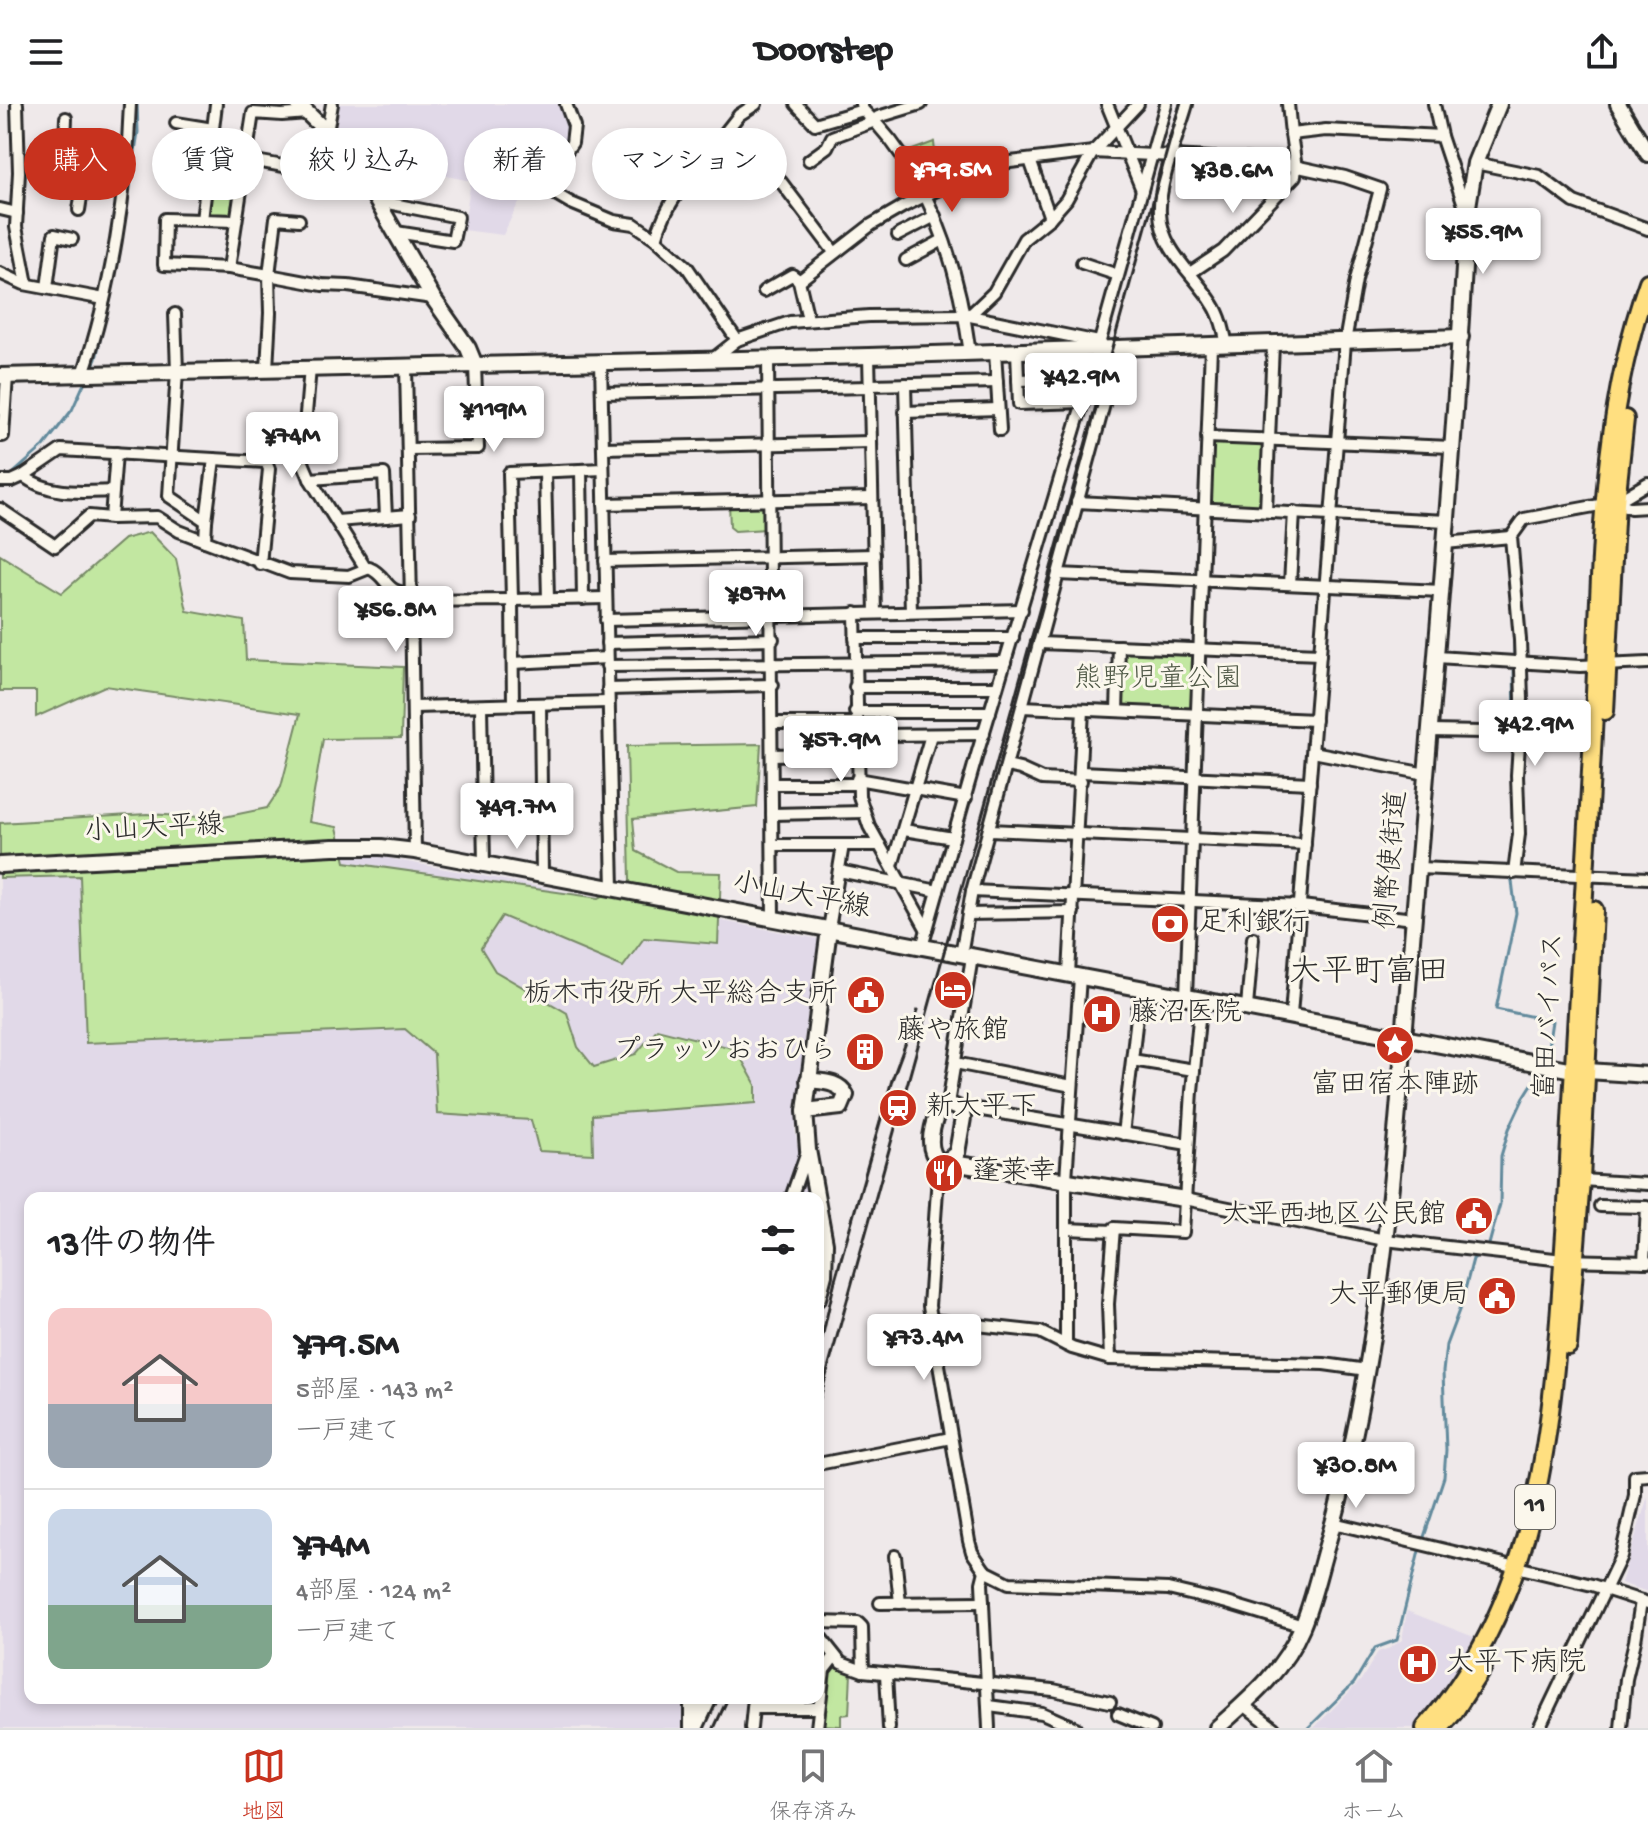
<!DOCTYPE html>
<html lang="ja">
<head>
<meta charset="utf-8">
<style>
  body { margin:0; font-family:"Gochi Hand","Klee One",sans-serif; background:#f2f2f2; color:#202124; height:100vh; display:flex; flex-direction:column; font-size:30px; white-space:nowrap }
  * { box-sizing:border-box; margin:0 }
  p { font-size:26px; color:#757577 }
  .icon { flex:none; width:44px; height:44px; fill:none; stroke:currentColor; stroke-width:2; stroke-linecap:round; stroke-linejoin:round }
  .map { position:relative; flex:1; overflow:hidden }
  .drawer { position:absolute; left:24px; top:1088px; width:800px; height:512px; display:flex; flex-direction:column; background:#fff; border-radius:16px; box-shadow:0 4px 12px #0003 }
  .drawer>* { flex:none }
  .top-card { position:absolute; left:24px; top:24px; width:800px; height:72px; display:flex; gap:16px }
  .price { position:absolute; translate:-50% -68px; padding:0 18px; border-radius:8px; background:#fff; color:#222; font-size:26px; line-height:52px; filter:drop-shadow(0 2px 4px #0008) }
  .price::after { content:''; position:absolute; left:50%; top:48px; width:24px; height:18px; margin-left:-12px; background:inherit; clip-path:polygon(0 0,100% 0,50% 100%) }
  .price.active { background:#c8321e; color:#fff }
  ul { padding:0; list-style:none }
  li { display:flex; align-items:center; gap:24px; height:200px; padding:0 24px }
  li+li { border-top:2px solid #e0e0e0 }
  li span { display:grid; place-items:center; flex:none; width:224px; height:160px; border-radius:16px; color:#555 }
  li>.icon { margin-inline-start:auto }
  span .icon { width:96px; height:96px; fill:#fffc; stroke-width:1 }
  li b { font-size:34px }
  h2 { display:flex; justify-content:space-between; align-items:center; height:96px; padding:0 24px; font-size:34px }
  .pill { padding:0 28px; border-radius:36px; background:#fff; box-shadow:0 4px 12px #0003; font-size:28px; line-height:72px }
  .pill.active { background:#c8321e; color:#fff }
  header { display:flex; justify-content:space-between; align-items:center; height:104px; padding:0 24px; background:#fff; font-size:36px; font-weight:700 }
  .menu { display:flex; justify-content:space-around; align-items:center; height:112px; border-top:2px solid #e0e0e0; background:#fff; font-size:22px; color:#757577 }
  .menu a { display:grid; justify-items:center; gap:4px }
  .menu .active { color:#c8321e }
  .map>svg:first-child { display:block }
</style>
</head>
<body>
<header><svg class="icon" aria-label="menu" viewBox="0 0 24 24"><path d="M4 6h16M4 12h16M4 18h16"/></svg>Doorstep<svg class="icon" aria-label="share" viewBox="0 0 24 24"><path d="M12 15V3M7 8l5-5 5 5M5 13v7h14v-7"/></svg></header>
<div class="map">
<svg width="1648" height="1624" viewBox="0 0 1648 1624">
  <rect width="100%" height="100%" fill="#efe9ea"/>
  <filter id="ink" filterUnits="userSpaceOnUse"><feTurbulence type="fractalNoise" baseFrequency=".0125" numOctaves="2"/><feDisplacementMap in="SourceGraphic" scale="16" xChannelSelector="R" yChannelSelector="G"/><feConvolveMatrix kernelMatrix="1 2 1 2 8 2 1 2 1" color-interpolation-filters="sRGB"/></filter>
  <g filter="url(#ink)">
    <!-- built -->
    <g fill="#e1d9e8">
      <path d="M335,0H559L569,23L568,36L517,102L503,131L463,126L471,77L357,54L330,21Z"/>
      <path d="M309,752H376L819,835L804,936L795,1027L807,1094H30V1594H695L681,1624H0V773Z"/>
      <path d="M1648,1392V1488L1621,1479Z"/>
      <path d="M1407,1507L1479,1535L1434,1606L1417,1624H1314L1361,1576L1378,1548L1390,1544L1402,1536Z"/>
    </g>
    <!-- green -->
    <g fill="#c2e7a1" stroke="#768966" stroke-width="2">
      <path d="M934,38L938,80L925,83L904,49Z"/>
      <path d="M211,72L223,73L221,91L233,93L230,112L206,109Z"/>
      <path d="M1212,337L1266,339L1263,402L1209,399Z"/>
      <path d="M729,399L766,401V425L735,427L730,423Z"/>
      <path d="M150,428L176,455L187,507L244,517L246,556L403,563L401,634L323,635L309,718L337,723L345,758L599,794L630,777L627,642L761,640L757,703L633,715L636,747L676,768L721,769L718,840L644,834L623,863L502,812L481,844L495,867L567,909L578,943L594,963L636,950L657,925L736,945L756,981V999L592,1011L593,1050L539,1047L531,1016L437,1010L434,950L405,925L86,939L80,772L0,774V719L147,710L219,714L267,704L281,683L300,610L105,582L36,613V587H0V451L62,489L124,435Z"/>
      <path d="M1123,547L1194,549V601L1190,605L1121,603Z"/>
      <path d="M834,1563L851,1569L849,1610L841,1611V1622L822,1621L829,1565Z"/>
    </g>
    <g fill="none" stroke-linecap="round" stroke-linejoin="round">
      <!-- stream -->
      <g stroke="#628a9c" stroke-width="3">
        <path d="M125,111L138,28L137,0"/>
        <path d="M91,266L96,255L111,185"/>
        <path d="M9,373L44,342L72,306L87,273"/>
        <path d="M1514,517V554"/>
        <path d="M1514,561L1515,626"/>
        <path d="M1511,769L1516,809L1496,905L1552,917L1546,956"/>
        <path d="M1488,1144L1500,1100L1501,1052L1509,1025L1524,993L1543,963"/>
        <path d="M1423,1436L1444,1373L1446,1346L1443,1268L1446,1241L1461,1201L1473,1155L1478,1151"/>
        <path d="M1308,1624L1354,1579L1375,1544L1397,1536L1420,1443"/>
      </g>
      <defs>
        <g id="street">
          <path d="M17,0L19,68L16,123L27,180"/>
          <path d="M216,0L202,116L235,117"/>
          <path d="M566,0L574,22L572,39L542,82L571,99L614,117L634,120L656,135L687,163L737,236"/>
          <path d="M796,0L815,20L863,6"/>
          <path d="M861,0L863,6C930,69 958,160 970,249"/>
          <path d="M1107,0L1142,86"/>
          <path d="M1187,0C1179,29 1158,80 1160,109C1161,146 1195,171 1213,200C1221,212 1224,227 1227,241"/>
          <path d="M1288,0L1291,30"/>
          <path d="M1434,0L1441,32L1466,107"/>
          <path d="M66,14L65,39L126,46"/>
          <path d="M176,19L213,25"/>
          <path d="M327,28L332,0"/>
          <path d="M724,30L739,11L756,0"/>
          <path d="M245,55L305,66L342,46"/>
          <path d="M809,56L827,43L832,33L875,17L878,13L921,0"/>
          <path d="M1030,56L1050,114"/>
          <path d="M171,58L208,64"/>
          <path d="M1475,59L1539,72L1574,98L1648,125"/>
          <path d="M378,97L458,113L453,137L396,128"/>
          <path d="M0,105L17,109"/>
          <path d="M79,106L83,80L121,86"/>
          <path d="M202,116L165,115L164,161L229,164"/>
          <path d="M299,116L276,114L269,171L322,181L348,182L433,194"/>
          <path d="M898,131L935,112"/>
          <path d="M656,135C666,95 699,61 724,30L740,47L766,58L834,148"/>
          <path d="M906,156L943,136"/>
          <path d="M1082,159L1118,171"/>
          <path d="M0,169L24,180L104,195"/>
          <path d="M1190,169L1223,147L1295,72L1296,64L1291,30L1326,26L1441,32"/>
          <path d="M47,184L54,131L72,135"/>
          <path d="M764,187L792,171L800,177"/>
          <path d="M175,210L177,267L169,392L206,417L205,437L290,469L349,472L369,464C389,472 383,490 412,489"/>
          <path d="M965,211L972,209L994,188L1024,135L1050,114L1066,96L1093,48L1138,0"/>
          <path d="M808,215L799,177L871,121L904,102L970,70L1002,59L1093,48L1271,57L1345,73L1380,85L1356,176L1345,238L1291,911"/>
          <path d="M1017,247L1019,300L1083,298"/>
          <path d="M995,248L1000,326"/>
          <path d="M869,252L875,509"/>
          <path d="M768,254L773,814"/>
          <path d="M713,255L737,236L790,218L869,212L965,211L1099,238"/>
          <path d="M601,258L613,785"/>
          <path d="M406,263L411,497L512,496L513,601"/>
          <path d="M310,264L302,356L310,375L366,465"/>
          <path d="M267,265L270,209L269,171L229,164L253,9L282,11L307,9"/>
          <path d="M83,270C111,188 127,86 130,0"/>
          <path d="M1018,276L1089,274"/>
          <path d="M905,280L911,508"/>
          <path d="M870,281L997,278"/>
          <path d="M602,289L870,283"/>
          <path d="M905,308L998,305"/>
          <path d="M0,332H3L7,272"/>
          <path d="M1207,333L1452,343"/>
          <path d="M603,344L871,338"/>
          <path d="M408,345L478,344L475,261"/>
          <path d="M603,365L509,369L512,496L606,494"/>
          <path d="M581,366L583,495"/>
          <path d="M545,368L548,495"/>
          <path d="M23,372C51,392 81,388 113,387"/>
          <path d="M310,375L384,370L386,413"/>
          <path d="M0,377H12L23,372L61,346L266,358L269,365L260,460"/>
          <path d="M1077,398L1447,417"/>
          <path d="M1616,398L1631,404L1648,403"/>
          <path d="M604,400L872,394"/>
          <path d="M0,405L55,442L89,412L111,414L116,349"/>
          <path d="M1266,407L1273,240"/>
          <path d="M111,414L157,413L179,427L205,437"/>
          <path d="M206,417L214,355"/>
          <path d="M337,417L410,411"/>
          <path d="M1445,439L1511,433"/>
          <path d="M605,457L874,451"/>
          <path d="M1058,470L1442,487"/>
          <path d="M1290,480L1294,408"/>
          <path d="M411,497L415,747"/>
          <path d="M855,509L859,692L869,722L927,826"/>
          <path d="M606,516L1022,506"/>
          <path d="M855,534H1013"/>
          <path d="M607,539L773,535"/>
          <path d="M1039,539L1320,550"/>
          <path d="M1437,553L1580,562L1648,559"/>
          <path d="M513,559L607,554"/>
          <path d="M607,562L1005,558"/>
          <path d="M855,583H997"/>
          <path d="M608,585L773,581"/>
          <path d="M540,600L542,771"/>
          <path d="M481,602L484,760"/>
          <path d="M414,603L608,598"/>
          <path d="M1022,603L1315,616"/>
          <path d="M1117,607L1119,542"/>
          <path d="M855,608H990"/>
          <path d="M773,619H855"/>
          <path d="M855,627L879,631L984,630"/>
          <path d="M1430,627L1593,630"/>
          <path d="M1313,648L1426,670"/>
          <path d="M772,651L856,649"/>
          <path d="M1007,662L1020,665L1042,675L1081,677"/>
          <path d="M1081,668L1310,679"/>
          <path d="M857,675L966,694"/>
          <path d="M772,680H858"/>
          <path d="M772,710L864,708"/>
          <path d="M904,726L953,734"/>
          <path d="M990,726L1305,740"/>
          <path d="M773,741H880"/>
          <path d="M892,762L931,631"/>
          <path d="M1419,764L1648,774"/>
          <path d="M839,767L938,787"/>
          <path d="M1514,769L1519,730L1517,671L1522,595L1520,536L1511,433L1524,415L1616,398L1648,379"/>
          <path d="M972,787L1301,802L1414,815"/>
          <path d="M968,810L1073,808"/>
          <path d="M829,825L843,741"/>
          <path d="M922,843L976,654L1083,298L1166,0"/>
          <path d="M961,851L972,787L1119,245"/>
          <path d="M1069,870L1083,606"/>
          <path d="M1186,893L1211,242"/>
          <path d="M1247,903L1253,834"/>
          <path d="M1132,956L1138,904"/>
          <path d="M955,959L1072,982"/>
          <path d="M948,1000L972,853"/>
          <path d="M960,1005L970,1004L1188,1040"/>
          <path d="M1123,1030L1132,956L1194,966"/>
          <path d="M939,1057L929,1202L969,1437L972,1448L985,1467L1009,1479L1168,1485L1227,1499L1303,1522"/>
          <path d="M1581,1076L1648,1080"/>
          <path d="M791,1094L807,1048"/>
          <path d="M1185,1095L1385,1136L1563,1156L1648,1158"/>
          <path d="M1600,1102L1647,1103L1644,1158"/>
          <path d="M1066,1125L1114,1127"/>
          <path d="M931,1216L1040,1228L1072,1244L1110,1255L1324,1260L1367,1266"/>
          <path d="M1066,1241V1075L1080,873"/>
          <path d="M1110,1255L1108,1200L1114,1124L1183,1128L1192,987L1201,895"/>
          <path d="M818,1360L951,1334"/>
          <path d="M1333,1419L1592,1481L1648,1499"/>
          <path d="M895,1452L900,1499"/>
          <path d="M985,1467L982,1479L989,1624"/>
          <path d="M880,1499L983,1498"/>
          <path d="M818,1518L858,1519L862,1523L863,1567"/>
          <path d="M818,1530L841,1559L863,1567L1053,1586L1110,1598"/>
          <path d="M886,1570L889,1624"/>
          <path d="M1244,1601L1274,1624"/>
          <path d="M989,1602L1042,1609L1076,1624"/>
          <path d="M754,1604H819"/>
          <path d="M1118,1610L1152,1624"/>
          <path d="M751,1624L754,1594"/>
          <path d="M817,1624L824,1566L834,1553"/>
          <path d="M1539,1624L1621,1452L1635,1391V1372L1648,1371"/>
          <path d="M1621,1624L1626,1575L1635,1537L1641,1497"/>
        </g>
        <g id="secondary">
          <path d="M298,0L327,28L362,71L433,194L468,244L475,261"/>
          <path d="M1618,0L1648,50"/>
          <path d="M0,272L869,252L1461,233"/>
          <path d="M0,761L333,743H381L415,747L1573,966L1648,971"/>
          <path d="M805,1007L841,1003L846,991C839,977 822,978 808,976"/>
          <path d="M945,1058L957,1049L963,1014L960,1005L948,1000L938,1007C932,1022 925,1045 939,1057L1185,1095"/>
          <path d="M818,1194L824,1171L825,1139L808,1046L805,1007L829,825"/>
          <path d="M692,1624V1594"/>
          <path d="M695,1624L709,1594"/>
          <path d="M1217,1624C1251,1594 1284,1566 1302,1523C1313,1497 1319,1468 1327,1441C1382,1253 1394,1054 1410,860C1431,609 1454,360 1467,109L1475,59L1499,0"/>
        </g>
        <g id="primary">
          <path d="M1605,607L1616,398L1625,315"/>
          <path d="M1568,1242L1581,1076L1594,806"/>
          <path d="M1425,1624C1553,1480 1554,1281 1567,1100C1574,936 1586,773 1594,609C1602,465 1598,316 1648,178"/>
          <path d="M1440,1624L1454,1608L1483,1563"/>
        </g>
      </defs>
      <!-- street casing -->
      <use href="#street" stroke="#2b2b2b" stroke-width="16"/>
      <!-- secondary casing -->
      <use href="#secondary" stroke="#2b2b2b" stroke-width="20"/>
      <!-- primary casing -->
      <use href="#primary" stroke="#2b2b2b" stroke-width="22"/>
      <!-- street -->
      <use href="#street" stroke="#fbf7ec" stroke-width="10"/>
      <!-- secondary -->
      <use href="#secondary" stroke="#fbf7ec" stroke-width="14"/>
      <!-- primary -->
      <use href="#primary" stroke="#ffdf80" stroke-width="16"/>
      <!-- rail -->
      <g stroke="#2b2b2b" stroke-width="3">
        <path d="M818,1252L835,1176L892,976L918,906"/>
        <path d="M818,1301L1180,0"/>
        <path d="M714,1624L728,1594"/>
      </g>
    </g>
  </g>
  <!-- icons -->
  <defs>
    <symbol id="bank-disc" viewBox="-11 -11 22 22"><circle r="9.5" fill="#c8321e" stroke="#fbf7ec"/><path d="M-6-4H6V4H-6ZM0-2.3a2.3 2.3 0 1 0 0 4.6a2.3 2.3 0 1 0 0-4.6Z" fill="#fff"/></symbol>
    <symbol id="hotel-disc" viewBox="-11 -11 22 22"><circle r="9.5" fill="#c8321e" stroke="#fbf7ec"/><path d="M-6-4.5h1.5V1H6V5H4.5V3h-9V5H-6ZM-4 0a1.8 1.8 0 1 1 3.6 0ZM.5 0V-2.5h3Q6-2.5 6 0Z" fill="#fff"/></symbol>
    <symbol id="civic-disc" viewBox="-11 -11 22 22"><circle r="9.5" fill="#c8321e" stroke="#fbf7ec"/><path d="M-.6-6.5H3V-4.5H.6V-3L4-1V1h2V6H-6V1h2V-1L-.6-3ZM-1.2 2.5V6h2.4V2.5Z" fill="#fff"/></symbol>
    <symbol id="hospital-disc" viewBox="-11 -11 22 22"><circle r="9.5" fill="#c8321e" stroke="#fbf7ec"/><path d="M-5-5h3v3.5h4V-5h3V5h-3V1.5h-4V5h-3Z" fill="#fff"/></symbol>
    <symbol id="sight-disc" viewBox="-11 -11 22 22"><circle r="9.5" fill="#c8321e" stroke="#fbf7ec"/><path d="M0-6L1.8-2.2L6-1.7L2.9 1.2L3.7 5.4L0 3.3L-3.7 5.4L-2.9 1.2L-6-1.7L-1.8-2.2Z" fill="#fff"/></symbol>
    <symbol id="building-disc" viewBox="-11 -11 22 22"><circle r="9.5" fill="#c8321e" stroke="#fbf7ec"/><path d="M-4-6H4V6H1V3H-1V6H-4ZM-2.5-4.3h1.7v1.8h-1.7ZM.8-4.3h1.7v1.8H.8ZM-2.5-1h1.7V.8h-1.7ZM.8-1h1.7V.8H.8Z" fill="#fff"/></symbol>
    <symbol id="station-disc" viewBox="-11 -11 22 22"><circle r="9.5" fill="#c8321e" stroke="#fbf7ec"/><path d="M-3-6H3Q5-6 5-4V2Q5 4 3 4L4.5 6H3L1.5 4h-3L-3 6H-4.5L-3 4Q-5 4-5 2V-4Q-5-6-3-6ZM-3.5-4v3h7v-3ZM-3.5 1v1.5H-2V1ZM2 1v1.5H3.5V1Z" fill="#fff"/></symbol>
    <symbol id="restaurant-disc" viewBox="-11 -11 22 22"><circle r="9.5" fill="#c8321e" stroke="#fbf7ec"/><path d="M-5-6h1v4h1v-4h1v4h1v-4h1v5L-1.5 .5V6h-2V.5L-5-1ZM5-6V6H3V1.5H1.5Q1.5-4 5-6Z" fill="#fff"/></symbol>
  </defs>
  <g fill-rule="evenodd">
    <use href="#bank-disc" x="1148" y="798" width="44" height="44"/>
    <use href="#hotel-disc" x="931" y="864" width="44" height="44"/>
    <use href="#civic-disc" x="844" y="869" width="44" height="44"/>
    <use href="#hospital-disc" x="1080" y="888" width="44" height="44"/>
    <use href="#sight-disc" x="1373" y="919" width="44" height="44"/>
    <use href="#building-disc" x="843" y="926" width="44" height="44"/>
    <use href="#station-disc" x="876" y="982" width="44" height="44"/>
    <use href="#restaurant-disc" x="922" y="1047" width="44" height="44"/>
    <use href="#civic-disc" x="1452" y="1090" width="44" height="44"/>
    <use href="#civic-disc" x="1475" y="1170" width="44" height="44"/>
    <use href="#hospital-disc" x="1396" y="1538" width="44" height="44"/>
  </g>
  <g text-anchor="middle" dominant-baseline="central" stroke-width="6" stroke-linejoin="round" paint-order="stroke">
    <!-- shield labels -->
    <rect fill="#fbf7ec" stroke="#696865" stroke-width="2" x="1515" y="1381" width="40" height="44" rx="6"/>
    <g font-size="26" font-weight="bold" fill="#2b2b2b">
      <text x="1535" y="1403">11</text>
    </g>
    <!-- park labels -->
    <g font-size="28" fill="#515a48" stroke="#fbf7ec">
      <text x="1158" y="576">熊野児童公園</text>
    </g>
    <!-- street labels -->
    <g font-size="28" fill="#2b2b2b" stroke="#fbf7ec">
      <text transform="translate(154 726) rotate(-3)">小山大平線</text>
      <text transform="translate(1393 756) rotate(-85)">例幣使街道</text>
      <text transform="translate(801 793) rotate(11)">小山大平線</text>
      <text transform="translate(1551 912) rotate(-87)">富田バイパス</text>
    </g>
    <!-- poi labels -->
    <g font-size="28" fill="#2b2b2b" stroke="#fbf7ec" text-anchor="start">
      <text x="1198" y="820">足利銀行</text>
      <text x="838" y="891" text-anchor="end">栃木市役所 大平総合支所</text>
      <text x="1130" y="910">藤沼医院</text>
      <text x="953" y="928" text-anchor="middle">藤や旅館</text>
      <text x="837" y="948" text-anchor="end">プラッツおおひら</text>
      <text x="1395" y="982" text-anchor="middle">富田宿本陣跡</text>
      <text x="926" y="1004">新大平下</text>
      <text x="972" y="1069">蓬莱幸</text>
      <text x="1446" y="1112" text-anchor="end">大平西地区公民館</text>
      <text x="1469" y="1192" text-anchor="end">大平郵便局</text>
      <text x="1446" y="1560">大平下病院</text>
    </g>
    <!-- quarter labels -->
    <g font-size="32" fill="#2b2b2b" stroke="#fbf7ec">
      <text x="1369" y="870">大平町富田</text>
    </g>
  </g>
</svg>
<b class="price active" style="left:952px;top:110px">¥79.5M</b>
<b class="price" style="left:1233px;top:111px">¥38.6M</b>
<b class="price" style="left:1483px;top:172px">¥55.9M</b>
<b class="price" style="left:1081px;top:317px">¥42.9M</b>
<b class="price" style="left:494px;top:350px">¥119M</b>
<b class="price" style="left:292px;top:376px">¥74M</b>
<b class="price" style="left:756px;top:534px">¥87M</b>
<b class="price" style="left:396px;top:550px">¥56.8M</b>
<b class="price" style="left:1535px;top:664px">¥42.9M</b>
<b class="price" style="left:841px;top:680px">¥57.9M</b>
<b class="price" style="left:517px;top:747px">¥49.7M</b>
<b class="price" style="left:924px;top:1278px">¥73.4M</b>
<b class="price" style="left:1356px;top:1406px">¥30.8M</b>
<div class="top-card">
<a class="pill active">購入</a>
<a class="pill">賃貸</a>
<a class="pill">絞り込み</a>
<a class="pill">新着</a>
<a class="pill">マンション</a>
</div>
<section class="drawer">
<h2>13件の物件<svg class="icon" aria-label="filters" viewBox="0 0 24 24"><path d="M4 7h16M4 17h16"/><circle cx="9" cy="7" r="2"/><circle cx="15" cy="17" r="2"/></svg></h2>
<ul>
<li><span style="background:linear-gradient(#f6c9c9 60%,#9aa5b1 0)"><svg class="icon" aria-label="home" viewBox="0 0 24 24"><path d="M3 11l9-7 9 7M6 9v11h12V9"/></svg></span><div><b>¥79.5M</b><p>5部屋 · 143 m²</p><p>一戸建て</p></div></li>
<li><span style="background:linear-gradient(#c9d6e8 60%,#7fa58c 0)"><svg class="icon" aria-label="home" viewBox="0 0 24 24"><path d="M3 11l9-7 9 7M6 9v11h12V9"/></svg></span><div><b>¥74M</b><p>4部屋 · 124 m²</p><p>一戸建て</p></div></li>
</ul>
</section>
</div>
<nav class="menu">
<a class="active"><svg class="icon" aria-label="map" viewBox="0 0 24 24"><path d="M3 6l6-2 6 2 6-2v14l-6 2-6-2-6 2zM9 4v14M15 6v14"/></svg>地図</a>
<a><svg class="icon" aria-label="saved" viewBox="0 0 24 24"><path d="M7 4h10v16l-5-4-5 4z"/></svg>保存済み</a>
<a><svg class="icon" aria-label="home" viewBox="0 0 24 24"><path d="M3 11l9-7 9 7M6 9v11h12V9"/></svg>ホーム</a>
</nav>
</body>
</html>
